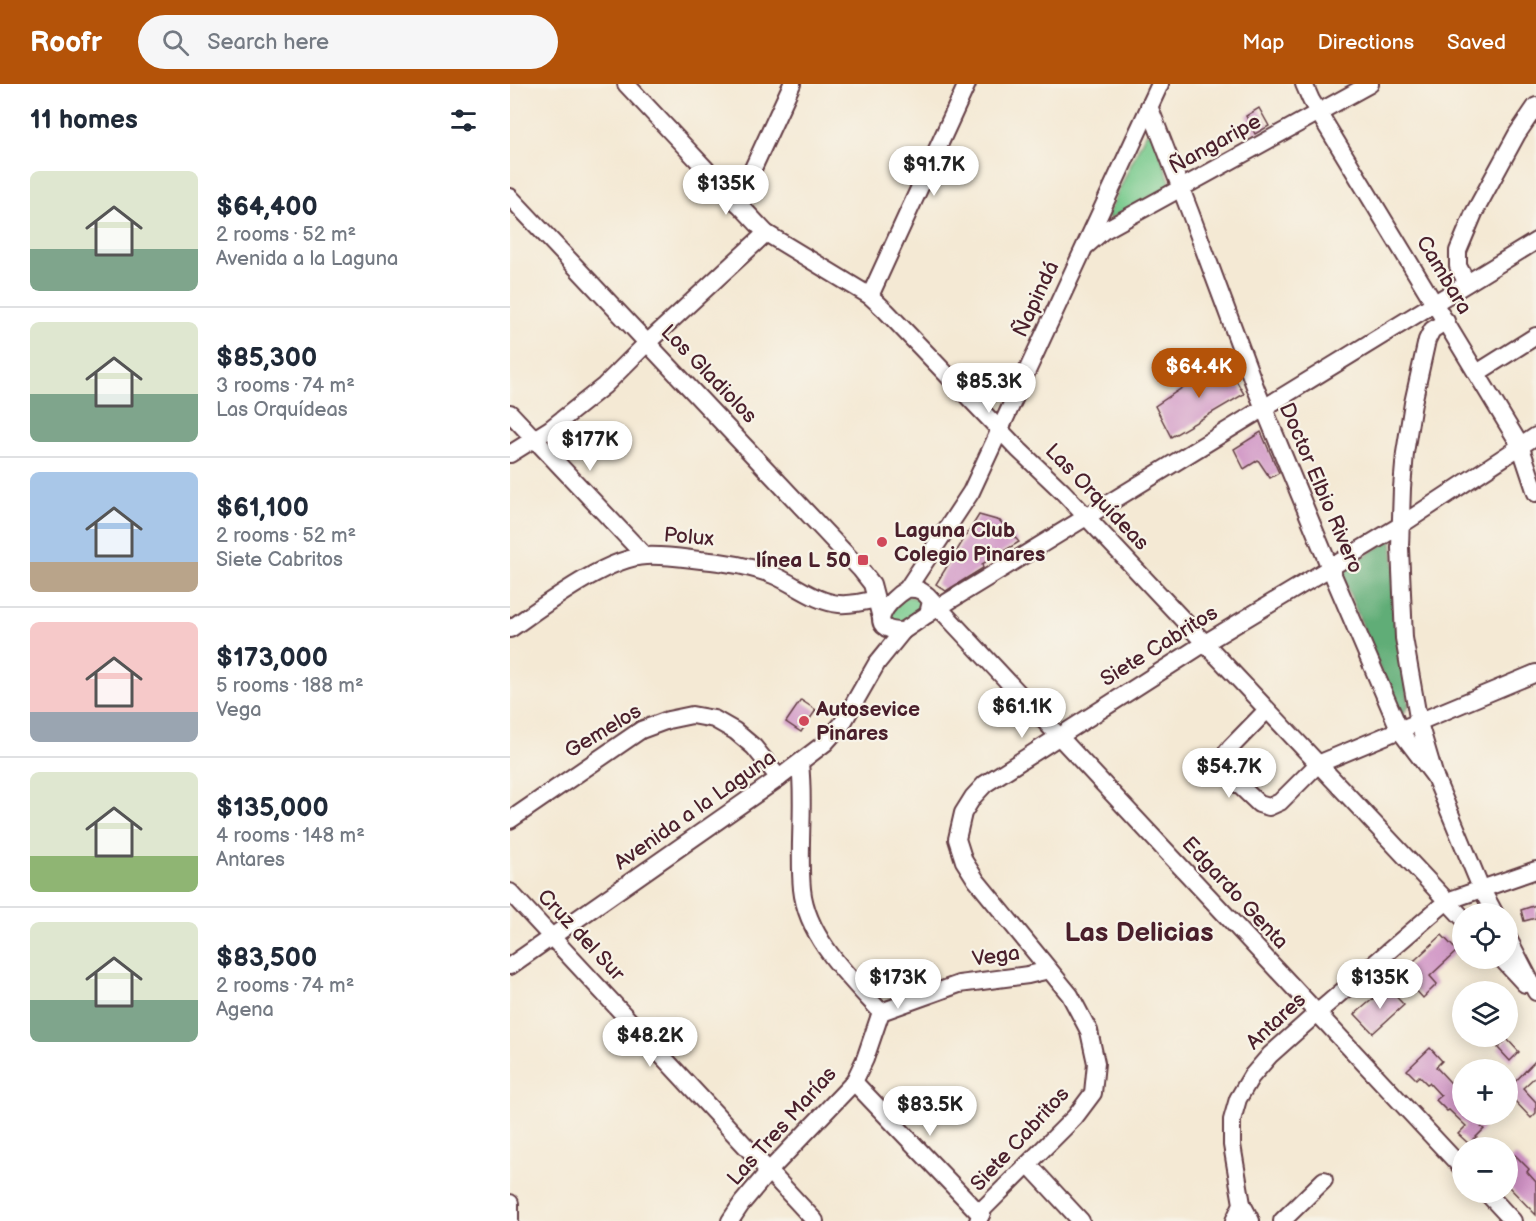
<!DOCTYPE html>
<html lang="en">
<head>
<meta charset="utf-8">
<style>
  body { margin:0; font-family:"Balsamiq Sans",sans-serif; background:#f6f6f7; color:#1f2937; height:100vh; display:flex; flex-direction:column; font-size:22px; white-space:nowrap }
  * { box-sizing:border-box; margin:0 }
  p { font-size:20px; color:#747a83 }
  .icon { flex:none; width:33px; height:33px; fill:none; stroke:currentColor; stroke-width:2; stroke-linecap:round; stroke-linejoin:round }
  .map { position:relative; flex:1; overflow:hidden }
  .panel { display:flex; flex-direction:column; background:#fff; width:510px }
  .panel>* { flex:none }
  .tools { position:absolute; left:942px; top:819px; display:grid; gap:12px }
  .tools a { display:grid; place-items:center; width:66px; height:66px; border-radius:50%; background:#fff; box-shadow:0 3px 15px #0003; font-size:30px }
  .price { position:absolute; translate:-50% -51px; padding:0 14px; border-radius:21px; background:#fff; color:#222; font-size:20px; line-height:39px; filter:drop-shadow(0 2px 3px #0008) }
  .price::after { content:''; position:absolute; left:50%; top:36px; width:18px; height:14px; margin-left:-9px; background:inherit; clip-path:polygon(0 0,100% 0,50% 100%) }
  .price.current { background:#b45309; color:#fff }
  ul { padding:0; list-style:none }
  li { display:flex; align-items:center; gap:18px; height:150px; padding:0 30px }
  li+li { border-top:2px solid #e0e1e3 }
  li span { display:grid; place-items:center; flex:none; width:168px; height:120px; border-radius:9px; color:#555 }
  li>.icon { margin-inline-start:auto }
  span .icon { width:72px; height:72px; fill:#fffc; stroke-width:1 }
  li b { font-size:26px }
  h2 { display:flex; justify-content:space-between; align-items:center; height:72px; padding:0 30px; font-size:26px }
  header { display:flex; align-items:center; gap:36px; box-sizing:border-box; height:84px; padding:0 30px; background:#b45309; color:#fff }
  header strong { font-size:28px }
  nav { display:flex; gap:33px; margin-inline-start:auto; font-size:21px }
  .search { width:420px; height:54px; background:#f6f6f7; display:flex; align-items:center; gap:15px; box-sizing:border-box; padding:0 21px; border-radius:33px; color:#747a83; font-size:22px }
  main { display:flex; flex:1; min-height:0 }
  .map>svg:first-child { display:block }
</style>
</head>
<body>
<header>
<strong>Roofr</strong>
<div class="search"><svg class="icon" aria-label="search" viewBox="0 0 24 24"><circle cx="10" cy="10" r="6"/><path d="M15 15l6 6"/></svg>Search here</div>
<nav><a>Map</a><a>Directions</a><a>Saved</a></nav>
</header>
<main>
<section class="panel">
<h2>11 homes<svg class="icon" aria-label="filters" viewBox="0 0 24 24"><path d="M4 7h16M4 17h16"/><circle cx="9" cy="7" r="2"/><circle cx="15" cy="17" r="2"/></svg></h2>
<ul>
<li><span style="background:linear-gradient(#dfe7d0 65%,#7fa58c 0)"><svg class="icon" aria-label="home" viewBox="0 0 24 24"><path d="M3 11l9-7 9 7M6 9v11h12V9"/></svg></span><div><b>$64,400</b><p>2 rooms · 52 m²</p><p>Avenida a la Laguna</p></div></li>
<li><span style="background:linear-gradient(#dfe7d0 60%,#7fa58c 0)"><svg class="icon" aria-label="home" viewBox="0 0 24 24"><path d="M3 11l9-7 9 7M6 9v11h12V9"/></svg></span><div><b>$85,300</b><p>3 rooms · 74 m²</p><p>Las Orquídeas</p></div></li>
<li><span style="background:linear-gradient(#a9c7e8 75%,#b9a48a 0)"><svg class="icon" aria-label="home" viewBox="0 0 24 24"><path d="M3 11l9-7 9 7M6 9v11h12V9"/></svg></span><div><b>$61,100</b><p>2 rooms · 52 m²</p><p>Siete Cabritos</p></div></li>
<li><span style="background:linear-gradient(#f6c9c9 75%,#9aa5b1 0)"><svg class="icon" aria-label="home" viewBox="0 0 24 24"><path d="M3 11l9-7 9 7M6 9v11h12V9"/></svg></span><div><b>$173,000</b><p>5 rooms · 188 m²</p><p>Vega</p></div></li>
<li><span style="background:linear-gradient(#dfe7d0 70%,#8fb573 0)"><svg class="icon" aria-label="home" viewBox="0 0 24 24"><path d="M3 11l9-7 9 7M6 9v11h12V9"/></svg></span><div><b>$135,000</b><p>4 rooms · 148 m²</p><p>Antares</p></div></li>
<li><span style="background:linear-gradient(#dfe7d0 65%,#7fa58c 0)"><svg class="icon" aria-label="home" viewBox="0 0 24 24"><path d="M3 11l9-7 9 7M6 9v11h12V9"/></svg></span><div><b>$83,500</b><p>2 rooms · 74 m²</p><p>Agena</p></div></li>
</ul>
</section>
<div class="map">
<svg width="1026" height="1137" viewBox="0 0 1026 1137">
  <rect width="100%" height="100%" fill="#f7f3e8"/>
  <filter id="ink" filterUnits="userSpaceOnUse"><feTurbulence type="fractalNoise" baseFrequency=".0167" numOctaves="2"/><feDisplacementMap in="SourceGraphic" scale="12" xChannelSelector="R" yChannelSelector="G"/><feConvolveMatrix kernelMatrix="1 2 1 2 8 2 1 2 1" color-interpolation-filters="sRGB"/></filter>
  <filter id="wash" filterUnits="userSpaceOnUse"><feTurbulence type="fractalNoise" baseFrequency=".008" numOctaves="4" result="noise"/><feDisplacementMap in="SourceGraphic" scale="24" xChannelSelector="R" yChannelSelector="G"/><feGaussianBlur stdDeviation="1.35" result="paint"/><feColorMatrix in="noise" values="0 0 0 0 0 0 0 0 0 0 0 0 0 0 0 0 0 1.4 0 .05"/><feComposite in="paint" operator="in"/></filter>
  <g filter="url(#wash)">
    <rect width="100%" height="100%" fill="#f4e9d4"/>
    <!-- green -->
    <g fill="#76c98b" stroke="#60745b" stroke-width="1.5">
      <path d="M639,49L644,51L660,97V102L599,135L597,132L635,50Z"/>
      <path d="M395,512L414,515L413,522L394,540L381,539L379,535L380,529Z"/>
    </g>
    <!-- forest -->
    <path fill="#60ad77" stroke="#556651" stroke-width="1.5" d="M882,455L899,621L893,631L889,633L831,489V486Z"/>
    <g id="blocks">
      <!-- building -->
      <g fill="#cf92c4">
        <path d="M749,24L759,42L745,50L736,32Z"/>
        <path d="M714,276L734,310L661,353L645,322Z"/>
        <path d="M751,348L769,389L760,394L748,376L734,385L724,365Z"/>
        <path d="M469,431L490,437L509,458L472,480L473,484L436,507L426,500Z"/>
        <path d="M291,616L306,626L291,648L276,638Z"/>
        <path d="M1026,821V834L1014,837L1011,826Z"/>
        <path d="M932,851L947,867L920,892L927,900L913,914L903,903L906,900L893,887Z"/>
        <path d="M877,903L894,921L863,949L845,930Z"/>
        <path d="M997,955L1009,968L1000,977L988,964Z"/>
        <path d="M920,964L932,977L926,983L952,1011V1030H963L973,1041L971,1043L974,1045L959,1060L948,1050L956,1042L939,1026L937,1027L926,1016L931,1012L919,999L917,1000L909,992L906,995L897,986Z"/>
        <path d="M1026,976V992L1013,1004L1026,1018V1029L1021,1034L1005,1017L998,1024V1005Z"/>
        <path d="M1005,1071L1019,1085L1017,1088L1026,1098V1131L998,1102V1078Z"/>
      </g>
    </g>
  </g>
  <g filter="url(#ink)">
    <use href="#blocks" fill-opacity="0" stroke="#643d44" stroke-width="1.5"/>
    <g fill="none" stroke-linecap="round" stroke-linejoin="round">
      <defs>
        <g id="minor">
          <path d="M116,0L256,149L360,212L376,227L509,366L553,408L952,833"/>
          <path d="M794,0L801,16L1010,361L1026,409"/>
          <path d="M639,22L680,128L746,305L820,484L890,647L925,693"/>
          <path d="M0,113L351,486L362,500L371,534"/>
          <path d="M227,119L282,0"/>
          <path d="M577,161L593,147L860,0"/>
          <path d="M957,199L948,182V167L964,129L1007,50L1026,22"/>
          <path d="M360,212L457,0"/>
          <path d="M936,237L922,246L917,256L903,319L895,369L892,404L890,464L894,554L909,639L925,693L971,804L985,830"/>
          <path d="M967,289L1026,252"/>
          <path d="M0,329L134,471"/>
          <path d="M0,370L40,345L94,302L137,259L256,149"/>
          <path d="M397,505L461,408L650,0"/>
          <path d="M397,505C409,504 414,507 421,517L418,530L393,547C352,547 378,516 397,505Z"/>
          <path d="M417,511L952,1084"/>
          <path d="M418,530L1026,157"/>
          <path d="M0,545C32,523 97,473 136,472C154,471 173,474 191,476C215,478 240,482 263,491C285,500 305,518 329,520C341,521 354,518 366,515"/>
          <path d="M757,626L721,663L714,672L713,677L714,684L729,701L749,720L759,723L770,718L808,680L1026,589"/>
          <path d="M0,736L131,646L158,636L182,631L204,635L225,647L244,663L269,694"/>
          <path d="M0,808L305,1137"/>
          <path d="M998,854L1026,908"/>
          <path d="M991,874L1015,900"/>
          <path d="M0,882L269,694L315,659L332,640L367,579L393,547"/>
          <path d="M371,928L449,900L518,891L539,886"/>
          <path d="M344,998L471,1131"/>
          <path d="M518,1080L571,1137"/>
          <path d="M976,1108L1003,1137"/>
          <path d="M0,1119V1137"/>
          <path d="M732,1120L741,1137"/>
          <path d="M220,1137L232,1119L259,1087L344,998L355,975L371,928C340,894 297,854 292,805C288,763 295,722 290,680"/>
          <path d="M468,1137L474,1124L565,1033L583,1009L586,979L579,947L560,911L466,796L454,777L447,755L453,729L463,713L475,700L695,559L891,441L1026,352"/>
          <path d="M724,1137L732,1120L722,1061V1036L728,1015L741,993L760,971L807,929L937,817L1026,786"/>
          <path d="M772,1137L814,1096"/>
        </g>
      </defs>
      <!-- minor casing -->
      <use href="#minor" stroke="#643d44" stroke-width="20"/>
      <!-- minor -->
      <use href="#minor" stroke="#fff" stroke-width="16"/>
    </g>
  </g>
  <!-- markers -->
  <g fill="#d1495b" stroke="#f7f3e8" stroke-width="2">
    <circle cx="372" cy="458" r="6"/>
    <rect x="347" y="470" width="12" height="12" rx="3"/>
    <circle cx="294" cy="637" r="6"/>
  </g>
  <g text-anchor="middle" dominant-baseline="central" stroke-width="4.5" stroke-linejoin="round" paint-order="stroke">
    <!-- street labels -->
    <g font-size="21" fill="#4a1f2b" stroke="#f7f3e8">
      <text transform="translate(705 60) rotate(-29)">Ñangaripe</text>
      <text transform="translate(934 191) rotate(59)">Cambara</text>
      <text transform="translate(526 215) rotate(-65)">Ñapindá</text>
      <text transform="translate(199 290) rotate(46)">Los Gladiolos</text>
      <text transform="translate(811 404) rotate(67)">Doctor Elbio Rivero</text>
      <text transform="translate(587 413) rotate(46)">Las Orquídeas</text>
      <text transform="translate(179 453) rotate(5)">Polux</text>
      <text transform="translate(649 562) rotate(-32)">Siete Cabritos</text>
      <text transform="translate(93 647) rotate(-31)">Gemelos</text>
      <text transform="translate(185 726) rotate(-35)">Avenida a la Laguna</text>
      <text transform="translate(725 809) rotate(47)">Edgardo Genta</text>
      <text transform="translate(71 851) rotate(47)">Cruz del Sur</text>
      <text transform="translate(486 872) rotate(-8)">Vega</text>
      <text transform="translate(766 937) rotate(-43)">Antares</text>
      <text transform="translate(272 1042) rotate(-48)">Las Tres Marías</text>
      <text transform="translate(510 1055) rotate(-47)">Siete Cabritos</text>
    </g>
    <!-- poi labels -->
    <g font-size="21" font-weight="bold" fill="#4a1f2b" stroke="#f7f3e8" text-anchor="start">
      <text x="384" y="446">Laguna Club<tspan x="384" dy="24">Colegio Pinares</tspan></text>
      <text x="341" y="476" text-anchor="end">línea L 50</text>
      <text x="306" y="625">Autosevice<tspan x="306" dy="24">Pinares</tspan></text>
    </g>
    <!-- district labels -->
    <g font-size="27" font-weight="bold" fill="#4a1f2b" stroke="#f7f3e8">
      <text x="629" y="849">Las Delicias</text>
    </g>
  </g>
</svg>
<div class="tools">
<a><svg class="icon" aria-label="locate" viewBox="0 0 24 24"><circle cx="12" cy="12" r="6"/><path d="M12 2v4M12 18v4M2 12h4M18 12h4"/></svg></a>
<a><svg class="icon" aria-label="layers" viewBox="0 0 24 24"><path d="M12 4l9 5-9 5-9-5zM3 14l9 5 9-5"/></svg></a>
<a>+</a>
<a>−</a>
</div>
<b class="price" style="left:424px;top:113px">$91.7K</b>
<b class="price" style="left:216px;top:132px">$135K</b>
<b class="price current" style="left:689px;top:315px">$64.4K</b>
<b class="price" style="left:479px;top:330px">$85.3K</b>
<b class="price" style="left:80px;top:388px">$177K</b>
<b class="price" style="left:512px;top:655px">$61.1K</b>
<b class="price" style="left:719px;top:715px">$54.7K</b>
<b class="price" style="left:388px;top:926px">$173K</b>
<b class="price" style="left:870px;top:926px">$135K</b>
<b class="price" style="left:140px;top:984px">$48.2K</b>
<b class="price" style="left:420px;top:1053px">$83.5K</b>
</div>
</main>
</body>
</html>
